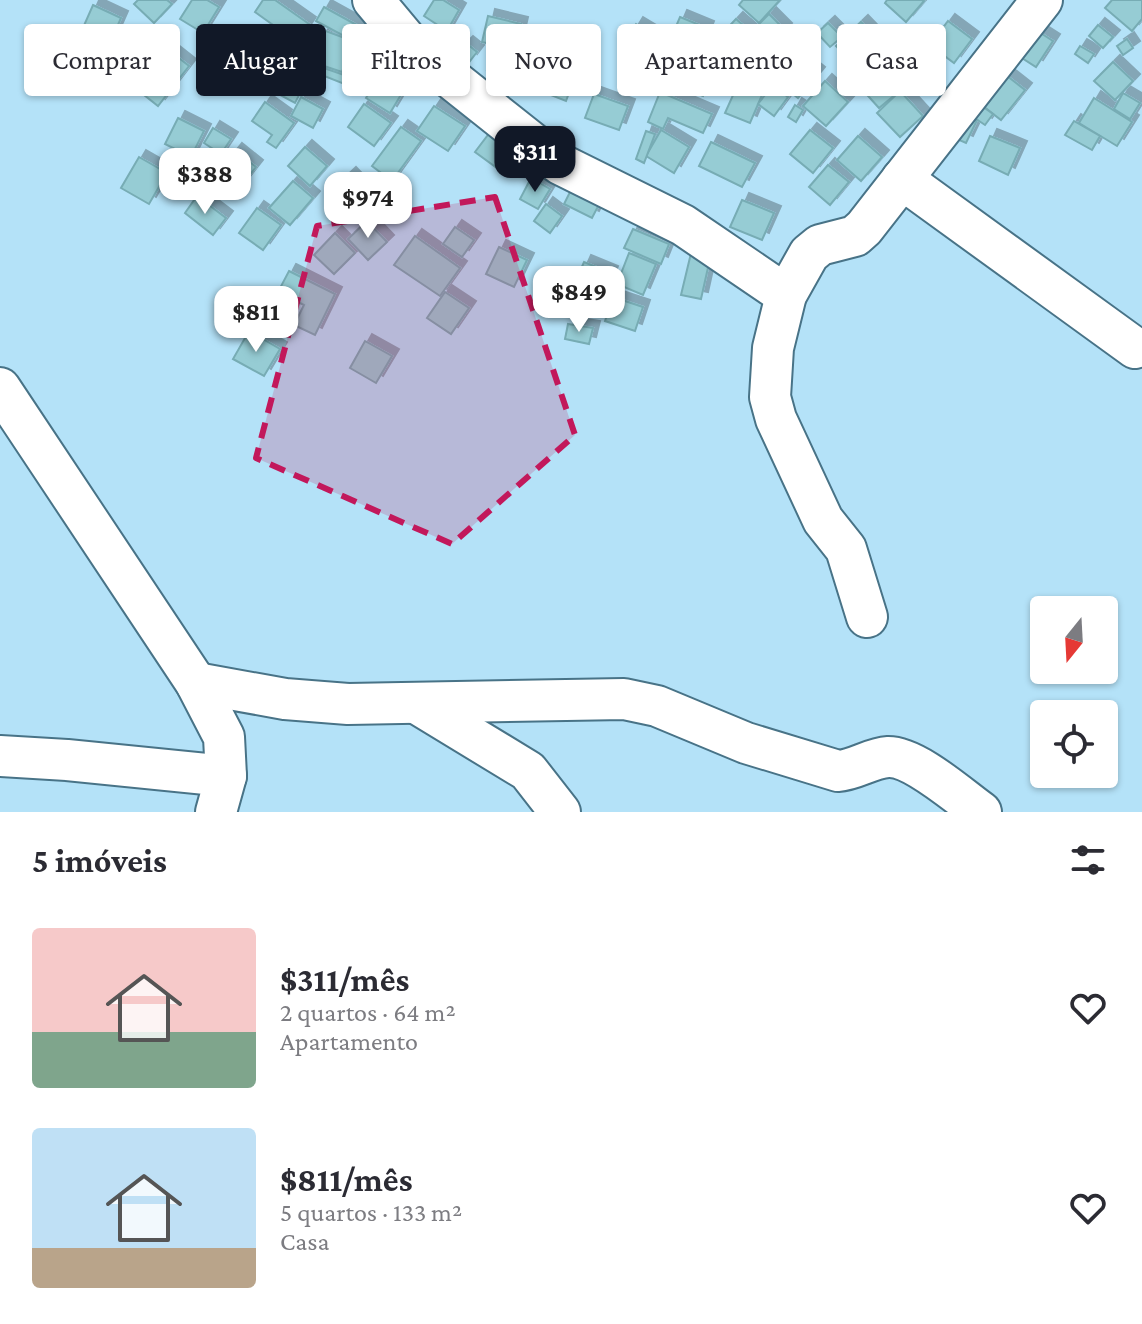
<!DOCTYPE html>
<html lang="pt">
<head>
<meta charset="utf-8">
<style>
  body { margin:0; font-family:"Crimson Pro",serif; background:#f2f2f3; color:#2b2b33; height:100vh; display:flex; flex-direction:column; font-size:30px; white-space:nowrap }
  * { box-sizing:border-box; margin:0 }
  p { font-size:26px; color:#7c7c81 }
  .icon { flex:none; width:44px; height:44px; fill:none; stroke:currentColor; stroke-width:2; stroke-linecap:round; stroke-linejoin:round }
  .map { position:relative; height:812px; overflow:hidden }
  .side { display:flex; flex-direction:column; background:#fff; flex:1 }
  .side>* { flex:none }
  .banner { position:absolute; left:24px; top:24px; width:1094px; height:72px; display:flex; gap:16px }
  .needle { width:52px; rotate:198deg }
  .fabs { position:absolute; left:1030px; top:596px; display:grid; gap:16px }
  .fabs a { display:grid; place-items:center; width:88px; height:88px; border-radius:8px; background:#fff; box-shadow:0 2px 6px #0004; font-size:40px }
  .price { position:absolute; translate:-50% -68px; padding:0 18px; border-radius:16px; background:#fff; color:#222; font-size:26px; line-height:52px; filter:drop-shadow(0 2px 4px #0008) }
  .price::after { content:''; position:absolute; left:50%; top:48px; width:24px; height:18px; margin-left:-12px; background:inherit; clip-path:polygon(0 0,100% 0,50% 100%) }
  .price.current { background:#111827; color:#fff }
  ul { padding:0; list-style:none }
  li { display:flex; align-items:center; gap:24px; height:200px; padding:0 32px }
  li span { display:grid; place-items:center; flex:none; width:224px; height:160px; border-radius:8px; color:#555 }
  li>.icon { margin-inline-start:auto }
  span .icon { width:96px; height:96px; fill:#fffc; stroke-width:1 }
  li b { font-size:34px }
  h2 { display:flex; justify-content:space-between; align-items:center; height:96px; padding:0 32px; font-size:34px }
  .pill { padding:0 28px; border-radius:8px; background:#fff; box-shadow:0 2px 6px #0004; font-size:28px; line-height:72px }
  .pill.current { background:#111827; color:#fff }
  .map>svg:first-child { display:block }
</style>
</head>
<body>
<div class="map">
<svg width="1142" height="812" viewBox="0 0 1142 812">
  <defs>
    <filter id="shadow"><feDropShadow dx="7" dy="-7" stdDeviation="0" flood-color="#0004"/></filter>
  </defs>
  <rect width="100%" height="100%" fill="#b4e2f8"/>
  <!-- building -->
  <g fill="#96ccd4" stroke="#77acb4" stroke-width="2" filter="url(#shadow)">
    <path d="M138,0H167L172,4L154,23L134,4Z"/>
    <path d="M192,0H207L219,7L203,33L180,19Z"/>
    <path d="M263,0H275L309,24L285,58L261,41L273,25L255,12Z"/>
    <path d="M434,0H443L459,10L447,31L424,16Z"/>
    <path d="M743,0H780L759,23L739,5Z"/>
    <path d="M887,0H922L924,1L906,22L885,3Z"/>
    <path d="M1112,0H1142V19L1132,31L1105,8Z"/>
    <path d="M93,5L121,18L110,43L82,30Z"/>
    <path d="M324,7L364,29L357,43L316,21Z"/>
    <path d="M769,14L785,30L771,44L755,28Z"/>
    <path d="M488,16L521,24L515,50L482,42Z"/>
    <path d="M680,17L707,28L694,61L666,50Z"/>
    <path d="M736,19L758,38L743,55L721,35Z"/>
    <path d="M948,21L972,39L954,63L930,45Z"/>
    <path d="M861,22L886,48L861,72L836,46Z"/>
    <path d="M828,23L842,37L830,47L817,33Z"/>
    <path d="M636,24L661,39L648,59L624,44Z"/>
    <path d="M1028,25L1053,41L1036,67L1011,51Z"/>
    <path d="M1098,25L1113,37L1103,48L1089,36Z"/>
    <path d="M323,30L353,41L342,72L312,62Z"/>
    <path d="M520,33L539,37L534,62L514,58Z"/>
    <path d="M1127,39L1133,48L1123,55L1117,46Z"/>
    <path d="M254,40L282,59L264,88L230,67L237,57L241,60Z"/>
    <path d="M160,43L189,66L158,106L129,83Z"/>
    <path d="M466,43L477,52L470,61L458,51Z"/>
    <path d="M574,46L586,50L582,63L570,58Z"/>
    <path d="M1080,46L1094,54L1088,63L1075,54Z"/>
    <path d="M496,51L513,59L504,78L487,70Z"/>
    <path d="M796,56L818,74L798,98L776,80Z"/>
    <path d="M688,59L714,69L703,96L677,86Z"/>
    <path d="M1113,62L1133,81L1115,100L1094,81Z"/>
    <path d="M548,64L576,74L566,101L538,90Z"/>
    <path d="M285,65L308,78L295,103L271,90Z"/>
    <path d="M321,67L350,77L347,85L319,74Z"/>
    <path d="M883,67L902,89L879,108L860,87Z"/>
    <path d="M997,68L1025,90L1001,120L974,99Z"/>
    <path d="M381,73L405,88L390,113L366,98Z"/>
    <path d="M825,81L848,102L826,126L803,106Z"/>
    <path d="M738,84L762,95L750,123L725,113Z"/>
    <path d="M772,86L788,97L774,116L758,104Z"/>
    <path d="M900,91L923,116L900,137L877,113Z"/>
    <path d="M660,92L712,114L703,133L668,118L663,129L648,122Z"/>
    <path d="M1123,93L1140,103L1130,119L1114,109Z"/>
    <path d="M594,94L628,106L619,130L585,118Z"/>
    <path d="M968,96L993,114L985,125L960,108Z"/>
    <path d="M301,97L323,109L313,128L291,116Z"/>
    <path d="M1094,98L1132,122L1117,146L1079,123Z"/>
    <path d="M265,102L294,123L276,148L267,142L272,135L252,121Z"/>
    <path d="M364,104L391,123L374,146L348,127Z"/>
    <path d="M795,105L803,110L796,122L788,117Z"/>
    <path d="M434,106L465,126L448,151L417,131Z"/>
    <path d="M953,108L977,120L966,143L941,132Z"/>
    <path d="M178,118L204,131L191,157L165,144Z"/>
    <path d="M1074,121L1100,136L1092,150L1065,135Z"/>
    <path d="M401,127L421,141L392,181L372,166Z"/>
    <path d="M494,127L516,143L497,168L475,152Z"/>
    <path d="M213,128L231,139L221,154L204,143Z"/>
    <path d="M661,130L689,147L674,173L646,156Z"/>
    <path d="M810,130L833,148L813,173L790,154Z"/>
    <path d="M646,131L655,134L644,163L636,159Z"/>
    <path d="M858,136L882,157L861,181L837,160Z"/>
    <path d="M990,136L1020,148L1008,175L979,161Z"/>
    <path d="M711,142L755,163L742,187L699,166Z"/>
    <path d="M305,147L327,166L310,186L288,166Z"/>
    <path d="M235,150L256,167L240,187L219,170Z"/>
    <path d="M139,157L167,173L149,204L121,188Z"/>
    <path d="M828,165L849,182L830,205L809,187Z"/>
    <path d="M349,174L368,194L347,213L329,193Z"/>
    <path d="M578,176L606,191L592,218L564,204Z"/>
    <path d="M531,178L550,189L538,209L520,199Z"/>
    <path d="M293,181L313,198L290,225L269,208Z"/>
    <path d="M197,196L226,218L213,235L185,213Z"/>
    <path d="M742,200L774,213L762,240L730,227Z"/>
    <path d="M546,204L562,216L550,233L534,221Z"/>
    <path d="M257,208L281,225L263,250L239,233Z"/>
    <path d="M367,221L387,242L368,260L348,239Z"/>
    <path d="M455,227L474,240L462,257L443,244Z"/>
    <path d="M633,229L669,244L661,264L624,248Z"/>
    <path d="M335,233L355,253L334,274L314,255Z"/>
    <path d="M415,236L460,268L440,296L394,265Z"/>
    <path d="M499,247L527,260L514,287L486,274Z"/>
    <path d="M692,249L711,254L701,299L681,295Z"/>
    <path d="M629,253L656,264L643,295L617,284Z"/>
    <path d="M584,262L611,273L600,298L573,287Z"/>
    <path d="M289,271L335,294L315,335L294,325L304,305L278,292Z"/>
    <path d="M445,292L469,308L451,334L427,318Z"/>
    <path d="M613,297L643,307L635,331L605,321Z"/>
    <path d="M568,324L593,328L589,344L565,339Z"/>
    <path d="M249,331L280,349L264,376L233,359Z"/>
    <path d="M365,341L392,356L376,383L350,368Z"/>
  </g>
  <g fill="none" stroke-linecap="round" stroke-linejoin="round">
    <defs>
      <g id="minor">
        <path d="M373,0L414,49L541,150L560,164L683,225L786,295"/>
        <path d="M902,179L1135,348"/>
        <path d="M0,388L196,683L224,737L226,776L216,812"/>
        <path d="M867,617L846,549L823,520L776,419L770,397L773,348L786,295L809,254L820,245L855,236L864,228L1042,0"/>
        <path d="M196,683L285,699L348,704L624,699L657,706L746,743L838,771C855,770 871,758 888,757C914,756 960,797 981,812"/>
        <path d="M416,703L528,771L560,812"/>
        <path d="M0,756L67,760L226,776"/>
      </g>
    </defs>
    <!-- minor casing -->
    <use href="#minor" stroke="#487387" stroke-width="44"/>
    <!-- minor -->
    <use href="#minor" stroke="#fff" stroke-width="40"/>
  </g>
  <!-- marked area -->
  <path fill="#c2185b" fill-opacity="0.2" stroke="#c2185b" stroke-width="6" stroke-dasharray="16 10" stroke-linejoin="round" d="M495,197L575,435L452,544L256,458L317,226Z"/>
</svg>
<div class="fabs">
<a><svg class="needle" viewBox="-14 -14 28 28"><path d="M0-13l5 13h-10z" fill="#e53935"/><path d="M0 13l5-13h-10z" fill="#7c7c81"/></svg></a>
<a><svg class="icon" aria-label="locate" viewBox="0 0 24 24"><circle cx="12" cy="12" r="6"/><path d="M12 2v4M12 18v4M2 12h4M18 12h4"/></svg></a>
</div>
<b class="price current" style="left:535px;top:194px">$311</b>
<b class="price" style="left:205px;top:216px">$388</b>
<b class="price" style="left:368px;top:240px">$974</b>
<b class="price" style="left:579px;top:334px">$849</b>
<b class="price" style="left:256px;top:354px">$811</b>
<div class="banner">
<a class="pill">Comprar</a>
<a class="pill current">Alugar</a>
<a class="pill">Filtros</a>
<a class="pill">Novo</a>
<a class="pill">Apartamento</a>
<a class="pill">Casa</a>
</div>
</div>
<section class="side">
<h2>5 imóveis<svg class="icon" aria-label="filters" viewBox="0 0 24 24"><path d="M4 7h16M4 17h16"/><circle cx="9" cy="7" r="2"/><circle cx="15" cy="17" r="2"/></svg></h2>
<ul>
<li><span style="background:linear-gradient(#f6c9c9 65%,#7fa58c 0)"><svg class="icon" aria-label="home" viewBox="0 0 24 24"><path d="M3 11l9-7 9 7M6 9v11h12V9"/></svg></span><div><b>$311/mês</b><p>2 quartos · 64 m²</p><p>Apartamento</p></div><svg class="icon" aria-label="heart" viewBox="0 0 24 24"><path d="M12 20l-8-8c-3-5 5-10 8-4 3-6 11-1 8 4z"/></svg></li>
<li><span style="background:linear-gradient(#bfe0f5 75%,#b9a48a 0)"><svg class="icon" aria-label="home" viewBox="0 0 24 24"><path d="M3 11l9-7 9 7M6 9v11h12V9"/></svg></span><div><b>$811/mês</b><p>5 quartos · 133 m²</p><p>Casa</p></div><svg class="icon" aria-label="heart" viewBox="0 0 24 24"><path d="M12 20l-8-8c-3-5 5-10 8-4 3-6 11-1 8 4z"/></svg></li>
</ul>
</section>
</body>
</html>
